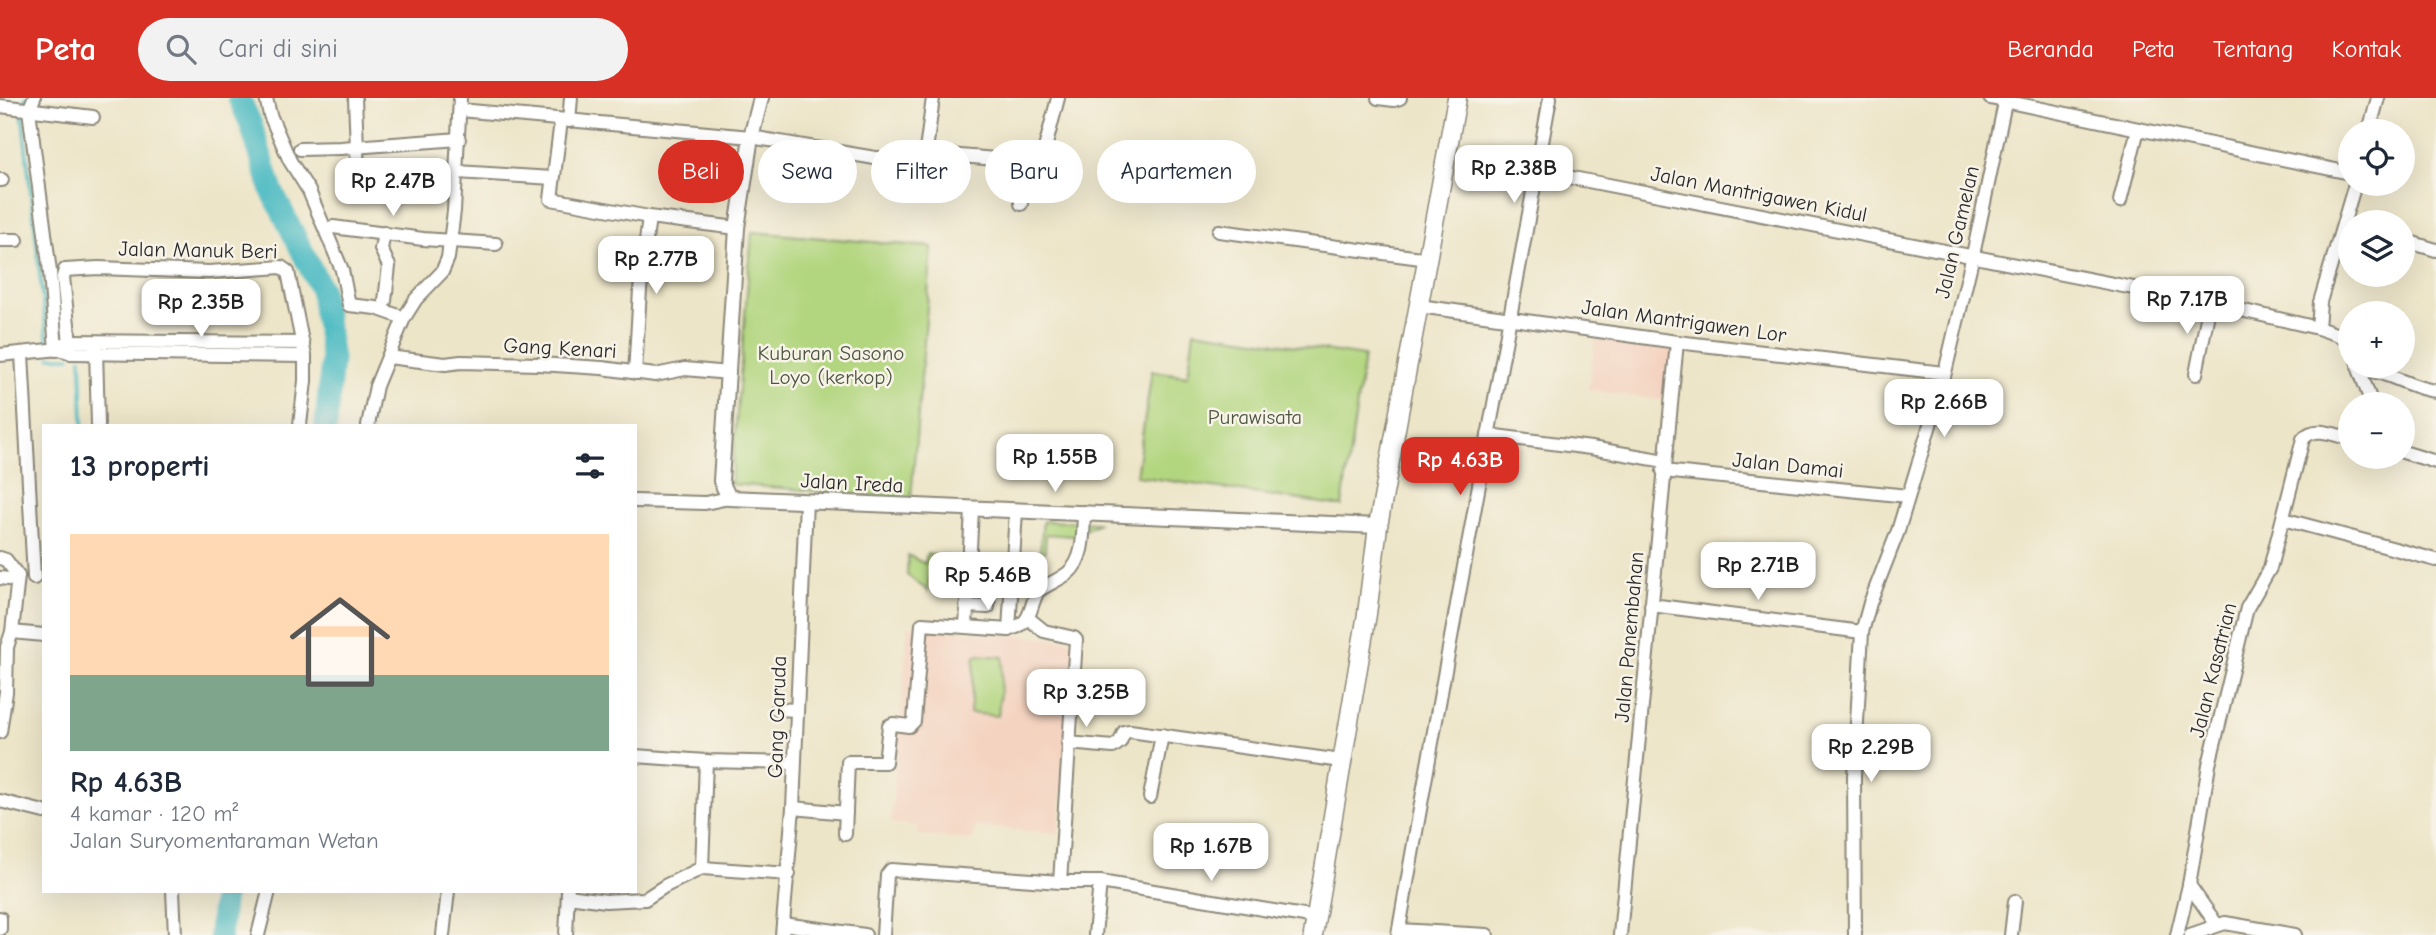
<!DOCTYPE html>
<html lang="id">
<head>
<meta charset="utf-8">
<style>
  body { margin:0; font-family:"Comic Neue",sans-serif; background:#f2f2f3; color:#1f2937; height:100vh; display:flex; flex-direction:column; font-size:26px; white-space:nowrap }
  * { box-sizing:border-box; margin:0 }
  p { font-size:23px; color:#747a83 }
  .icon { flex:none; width:38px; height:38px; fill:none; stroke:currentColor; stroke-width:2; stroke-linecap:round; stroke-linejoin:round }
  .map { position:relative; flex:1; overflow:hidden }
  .sheet { position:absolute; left:42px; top:326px; width:595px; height:469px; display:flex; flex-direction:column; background:#fff; border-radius:0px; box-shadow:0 7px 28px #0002 }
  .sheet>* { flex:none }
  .top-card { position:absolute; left:658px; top:42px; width:665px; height:63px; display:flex; gap:14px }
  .fabs { position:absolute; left:2338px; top:21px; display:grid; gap:14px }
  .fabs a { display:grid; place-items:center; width:77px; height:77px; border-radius:50%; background:#fff; box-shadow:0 7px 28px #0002; font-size:35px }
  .price { position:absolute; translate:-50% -60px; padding:0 16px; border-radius:14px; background:#fff; color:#222; font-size:23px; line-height:46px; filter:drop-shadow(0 2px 4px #0008) }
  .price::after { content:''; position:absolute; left:50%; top:42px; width:21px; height:16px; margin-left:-10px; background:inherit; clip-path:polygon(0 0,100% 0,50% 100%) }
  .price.current { background:#d93025; color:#fff }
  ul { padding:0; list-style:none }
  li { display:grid; align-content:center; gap:14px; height:371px; padding:0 28px }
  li+li { border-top:2px solid #e0e1e3 }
  li span { display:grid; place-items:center; height:217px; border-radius:0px; color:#555 }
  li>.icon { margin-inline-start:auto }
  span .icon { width:126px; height:126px; fill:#fffc; stroke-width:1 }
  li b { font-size:30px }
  h2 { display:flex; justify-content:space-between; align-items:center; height:84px; padding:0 28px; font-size:30px }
  .tag { padding:0 24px; border-radius:32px; background:#fff; box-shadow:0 7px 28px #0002; font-size:24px; line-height:63px }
  .tag.current { background:#d93025; color:#fff }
  header { display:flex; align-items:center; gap:42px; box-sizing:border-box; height:98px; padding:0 35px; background:#d93025; color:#fff }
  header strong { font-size:33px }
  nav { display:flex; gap:38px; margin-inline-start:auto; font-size:24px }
  .search { width:490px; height:63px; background:#f2f2f3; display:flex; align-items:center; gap:18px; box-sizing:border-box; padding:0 24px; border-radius:38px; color:#747a83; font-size:26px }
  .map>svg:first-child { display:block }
</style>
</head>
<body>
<header>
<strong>Peta</strong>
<div class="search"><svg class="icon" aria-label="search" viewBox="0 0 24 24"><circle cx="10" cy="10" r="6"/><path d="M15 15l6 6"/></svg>Cari di sini</div>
<nav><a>Beranda</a><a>Peta</a><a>Tentang</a><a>Kontak</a></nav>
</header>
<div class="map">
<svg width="2436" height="837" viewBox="0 0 2436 837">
  <rect width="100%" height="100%" fill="#f7f3e8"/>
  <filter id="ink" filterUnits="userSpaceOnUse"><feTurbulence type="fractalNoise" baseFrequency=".0143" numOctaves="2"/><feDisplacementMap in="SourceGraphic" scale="14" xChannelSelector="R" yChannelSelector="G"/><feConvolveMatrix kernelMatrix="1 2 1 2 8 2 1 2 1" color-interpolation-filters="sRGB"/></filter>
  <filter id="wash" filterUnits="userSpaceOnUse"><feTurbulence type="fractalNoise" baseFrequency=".00686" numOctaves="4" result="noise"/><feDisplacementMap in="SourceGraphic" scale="28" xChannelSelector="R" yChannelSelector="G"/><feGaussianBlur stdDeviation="1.57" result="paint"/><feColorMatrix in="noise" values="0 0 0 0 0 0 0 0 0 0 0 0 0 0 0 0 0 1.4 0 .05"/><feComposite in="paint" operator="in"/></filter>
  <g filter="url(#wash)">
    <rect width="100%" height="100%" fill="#ede5c8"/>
    <!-- built -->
    <g fill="#f4d3c0">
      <path d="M1596,236L1675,248L1667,303L1588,292Z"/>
      <path d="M908,528L1075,543L1058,735L975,728L973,742L917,737L918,728L891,725Z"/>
    </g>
    <!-- green -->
    <g fill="#b2d67f" stroke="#6e8055" stroke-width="2">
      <path d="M752,134L932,149L911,401L731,386Z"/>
      <path d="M1194,233L1364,258L1342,408L1136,378L1152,273L1188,278Z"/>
      <path d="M1043,423L1099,425L1072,438L1046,436L1045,454L1040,453Z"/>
      <path d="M927,456L947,458L946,471L931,469L928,493L907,477L908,457L925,466Z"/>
      <path d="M975,557L1003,559L998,618L970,615Z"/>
    </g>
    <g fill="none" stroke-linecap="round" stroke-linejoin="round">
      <!-- stream -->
      <g stroke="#4dbbc3" stroke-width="3.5">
        <path d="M22,6L26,0"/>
        <path d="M22,15L48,249"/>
        <path d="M50,259H70"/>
        <path d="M81,260L83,327"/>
      </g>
      <!-- river -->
      <g stroke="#4dbbc3" stroke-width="23">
        <path d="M239,0L250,24L272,93L321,191L332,261L326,327"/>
        <path d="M220,837L224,793"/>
      </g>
    </g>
  </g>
  <g filter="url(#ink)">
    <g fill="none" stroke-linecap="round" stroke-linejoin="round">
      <defs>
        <g id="minor">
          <path d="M34,0L29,12L50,174L56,252"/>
          <path d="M266,0L270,17L290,63L309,93L342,172L349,207L376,210L404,220"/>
          <path d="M355,0L358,76"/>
          <path d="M1378,0L1394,2L1400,0"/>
          <path d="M1990,0L2350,75"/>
          <path d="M0,8L93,19"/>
          <path d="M460,12L751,39L875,60H925L933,0"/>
          <path d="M561,23L551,101L649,119L737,130"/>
          <path d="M569,23L571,0"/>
          <path d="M2369,33L2378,0"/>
          <path d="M300,51L341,50L459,41"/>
          <path d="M925,60L948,57L1031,64L1039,62L1043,58L1058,0"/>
          <path d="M1537,73L2210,205L2318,230L2344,239L2350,247"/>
          <path d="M457,74L553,80"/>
          <path d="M0,82H2"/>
          <path d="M2120,103L2138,31"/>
          <path d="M1021,106L1022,63"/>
          <path d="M333,129L423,141L496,146"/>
          <path d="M1219,133L1428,161"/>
          <path d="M384,135L381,151L389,168L385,203"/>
          <path d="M0,142H17"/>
          <path d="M2403,142L2436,152"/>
          <path d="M1419,208L1677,244L1944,275"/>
          <path d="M2318,230L2320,204L2355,86"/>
          <path d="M63,247L70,243L303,245"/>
          <path d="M96,251L98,327"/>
          <path d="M71,255L63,179L65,172L98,170L209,174L281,169L288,174L305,258V283L300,327"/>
          <path d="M22,256L34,480"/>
          <path d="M0,257L59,251L72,255L305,258"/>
          <path d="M388,259L445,266L461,264L539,266L602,270L655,277L685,271L729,275"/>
          <path d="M2358,268L2372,306"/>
          <path d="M2360,272C2386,271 2410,291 2436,293"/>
          <path d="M635,275L640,192L649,119"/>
          <path d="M2196,276L2210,205"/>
          <path d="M368,327L376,288L404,220L416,201L442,174L448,160L454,113L460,0"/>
          <path d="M1488,337L1591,350L1665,363"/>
          <path d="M2403,354L2436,364"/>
          <path d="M1663,373L1908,398"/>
          <path d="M635,403L705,405L729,400"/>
          <path d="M2283,421L2436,462"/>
          <path d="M0,460L6,462L18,478"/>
          <path d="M0,480L17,482"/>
          <path d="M1651,507L1862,534"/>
          <path d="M966,508L988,509L989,488L1011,489"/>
          <path d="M1028,520L1044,533L1074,540L1076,542L1060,784H1100L1316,820"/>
          <path d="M966,528L972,411"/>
          <path d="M1009,532L1016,412"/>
          <path d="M12,534L44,537"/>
          <path d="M777,611L797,612"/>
          <path d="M0,634L6,594L7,549L12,534L18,478"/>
          <path d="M1068,645L1113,649L1120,644L1124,634L1130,633L1341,663"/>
          <path d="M635,658L706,663L794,665"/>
          <path d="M1150,699L1162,637"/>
          <path d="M0,703L44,714"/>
          <path d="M793,710L846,715"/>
          <path d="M845,736L848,664H885L889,628L893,626L909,628L914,623L922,526L1009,532C1034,524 1028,511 1038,493C1048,486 1059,482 1068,475C1085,461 1083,434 1084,414"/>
          <path d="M702,770L706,663"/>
          <path d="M2189,787L2217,827"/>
          <path d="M173,793L175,837"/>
          <path d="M568,798L606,803L645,801L665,788L702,770L789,776"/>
          <path d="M0,820V831"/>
          <path d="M783,826L865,837"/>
          <path d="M1399,832L1487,837"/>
          <path d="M258,837L269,793"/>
          <path d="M443,837L448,793"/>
          <path d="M566,837L568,793"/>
          <path d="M782,837L793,710L806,403"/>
          <path d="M883,837L887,777L891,772L1060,784"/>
          <path d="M1095,837L1100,784"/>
          <path d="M1398,837C1446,557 1500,279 1550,0"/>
          <path d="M1620,837L1677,244"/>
          <path d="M1855,837L1854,678L1862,534L1870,505L1898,433L1942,287L1973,157L2006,0"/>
          <path d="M2011,837L2015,803"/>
          <path d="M2177,837L2189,787L2209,667L2247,510L2270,470L2303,341C2314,327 2335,337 2350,341"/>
          <path d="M2190,837L2225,825L2295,837"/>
        </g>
        <path id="tertiary" d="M761,0L751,39L737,130L721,383L729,400L1378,428"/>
        <path id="primary" d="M1313,837L1367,516L1378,428L1457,0"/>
      </defs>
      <!-- minor casing -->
      <use href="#minor" stroke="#8c887a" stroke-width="16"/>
      <!-- tertiary casing -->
      <use href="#tertiary" stroke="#8c887a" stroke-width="18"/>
      <!-- primary casing -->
      <use href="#primary" stroke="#8c887a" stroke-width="21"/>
      <!-- minor -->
      <use href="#minor" stroke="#fff" stroke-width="12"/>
      <!-- tertiary -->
      <use href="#tertiary" stroke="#fff" stroke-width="14"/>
      <!-- primary -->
      <use href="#primary" stroke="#fff" stroke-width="18"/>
    </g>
  </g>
  <g text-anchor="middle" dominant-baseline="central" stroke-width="5" stroke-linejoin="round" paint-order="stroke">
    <!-- street labels -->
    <g font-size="21" fill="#2b2b2b" stroke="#f7f3e8">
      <text transform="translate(1759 96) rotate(11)">Jalan Mantrigawen Kidul</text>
      <text transform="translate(1957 134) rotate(-77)">Jalan Gamelan</text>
      <text transform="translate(198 152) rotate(1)">Jalan Manuk Beri</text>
      <text transform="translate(1684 223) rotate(8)">Jalan Mantrigawen Lor</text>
      <text transform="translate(560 250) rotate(3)">Gang Kenari</text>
      <text transform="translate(1788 367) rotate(6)">Jalan Damai</text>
      <text transform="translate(852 385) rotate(3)">Jalan Ireda</text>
      <text transform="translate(1629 539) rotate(-85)">Jalan Panembahan</text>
      <text transform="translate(2213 572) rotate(-76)">Jalan Kasatrian</text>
      <text transform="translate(777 619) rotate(-88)">Gang Garuda</text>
    </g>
    <!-- park labels -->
    <g font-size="21" fill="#4d5640" stroke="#f7f3e8">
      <text x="831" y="255">Kuburan Sasono<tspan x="831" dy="24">Loyo (kerkop)</tspan></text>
      <text x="1255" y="319">Purawisata</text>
    </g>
  </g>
</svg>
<div class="fabs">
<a><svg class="icon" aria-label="locate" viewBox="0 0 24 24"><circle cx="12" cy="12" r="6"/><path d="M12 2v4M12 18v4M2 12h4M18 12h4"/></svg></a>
<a><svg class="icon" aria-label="layers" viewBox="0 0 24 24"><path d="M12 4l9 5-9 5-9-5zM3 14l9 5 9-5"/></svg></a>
<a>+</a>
<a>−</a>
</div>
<b class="price" style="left:1514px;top:107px">Rp 2.38B</b>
<b class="price" style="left:393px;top:120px">Rp 2.47B</b>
<b class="price" style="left:656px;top:198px">Rp 2.77B</b>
<b class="price" style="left:2187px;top:238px">Rp 7.17B</b>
<b class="price" style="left:201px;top:241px">Rp 2.35B</b>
<b class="price" style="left:1944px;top:341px">Rp 2.66B</b>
<b class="price" style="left:1055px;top:396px">Rp 1.55B</b>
<b class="price current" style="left:1460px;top:399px">Rp 4.63B</b>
<b class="price" style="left:1758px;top:504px">Rp 2.71B</b>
<b class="price" style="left:988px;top:514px">Rp 5.46B</b>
<b class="price" style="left:1086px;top:631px">Rp 3.25B</b>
<b class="price" style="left:1871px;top:686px">Rp 2.29B</b>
<b class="price" style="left:1211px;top:785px">Rp 1.67B</b>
<div class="top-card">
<a class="tag current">Beli</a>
<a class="tag">Sewa</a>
<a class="tag">Filter</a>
<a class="tag">Baru</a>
<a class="tag">Apartemen</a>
</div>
<section class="sheet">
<h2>13 properti<svg class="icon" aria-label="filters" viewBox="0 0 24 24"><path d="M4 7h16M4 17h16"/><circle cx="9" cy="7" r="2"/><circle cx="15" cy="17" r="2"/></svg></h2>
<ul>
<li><span style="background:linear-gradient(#ffd9b3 65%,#7fa58c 0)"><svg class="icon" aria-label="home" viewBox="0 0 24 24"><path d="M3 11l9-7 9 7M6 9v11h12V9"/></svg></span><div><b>Rp 4.63B</b><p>4 kamar · 120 m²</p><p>Jalan Suryomentaraman Wetan</p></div></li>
</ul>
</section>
</div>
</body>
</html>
